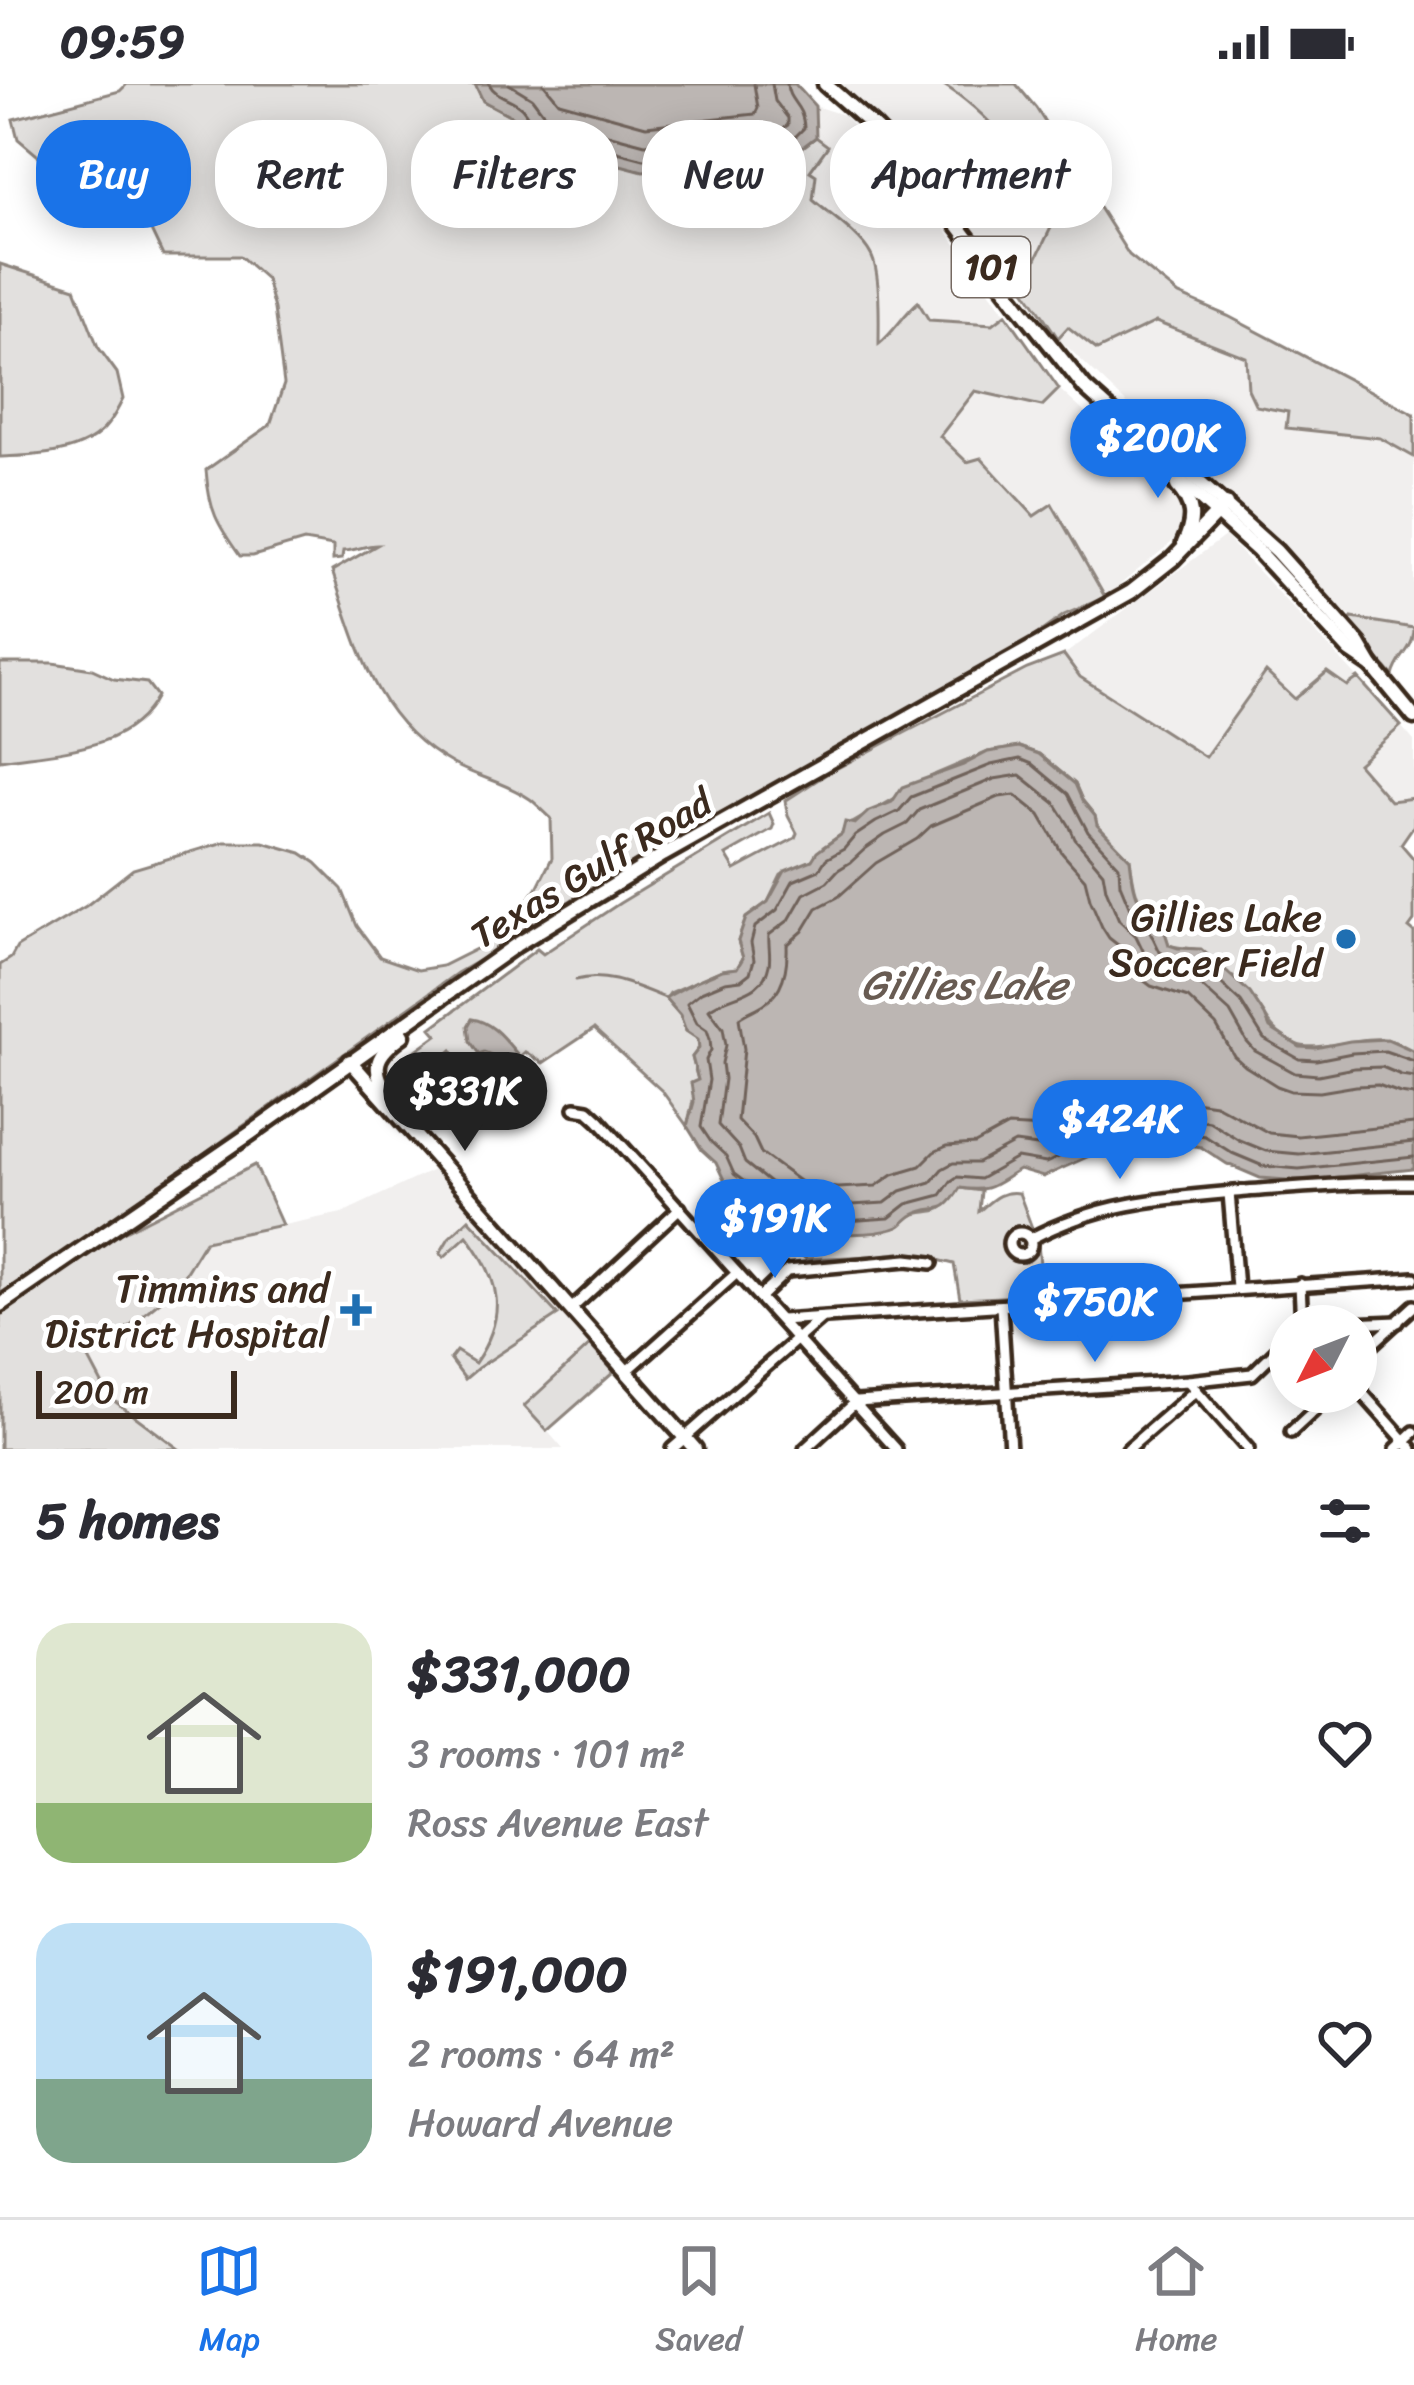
<!DOCTYPE html>
<html lang="en">
<head>
<meta charset="utf-8">
<style>
  body { margin:0; font-family:Sriracha,sans-serif; background:#f2f2f3; color:#2b2b33; height:100vh; display:flex; flex-direction:column; font-size:45px; white-space:nowrap }
  * { box-sizing:border-box; margin:0 }
  p { font-size:39px; color:#7c7c81 }
  .icon { flex:none; width:66px; height:66px; fill:none; stroke:currentColor; stroke-width:2; stroke-linecap:round; stroke-linejoin:round }
  .map { position:relative; height:1365px; overflow:hidden }
  .details { display:flex; flex-direction:column; background:#fff; flex:1 }
  .details>* { flex:none }
  .guide { position:absolute; left:36px; top:36px; width:1344px; height:108px; display:flex; gap:24px }
  .needle { width:78px; rotate:228deg }
  .buttons { position:absolute; left:1269px; top:1221px; display:grid; gap:24px }
  .buttons a { display:grid; place-items:center; width:108px; height:108px; border-radius:50%; background:#fff; box-shadow:0 6px 30px #0003; font-size:60px }
  .scale { position:absolute; left:36px; bottom:30px; width:201px; box-sizing:border-box; padding-left:12px; border:6px solid #3b2a1e; border-top:0; font-size:33px; line-height:42px; white-space:nowrap; color:#3b2a1e; -webkit-text-stroke:9px #fff; paint-order:stroke }
  .price { position:absolute; translate:-50% -102px; padding:0 27px; border-radius:42px; background:#1a73e8; color:#fff; font-size:39px; line-height:78px; filter:drop-shadow(0 3px 6px #0008) }
  .price::after { content:''; position:absolute; left:50%; top:72px; width:36px; height:27px; margin-left:-18px; background:inherit; clip-path:polygon(0 0,100% 0,50% 100%) }
  .price.selected { background:#222; color:#fff }
  ul { padding:0; list-style:none }
  li { display:flex; align-items:center; gap:36px; height:300px; padding:0 36px }
  li span { display:grid; place-items:center; flex:none; width:336px; height:240px; border-radius:36px; color:#555 }
  li>.icon { margin-inline-start:auto }
  span .icon { width:144px; height:144px; fill:#fffc; stroke-width:1 }
  li b { font-size:51px }
  h2 { display:flex; justify-content:space-between; align-items:center; height:144px; padding:0 36px; font-size:51px }
  .chip { padding:0 42px; border-radius:48px; background:#fff; box-shadow:0 6px 30px #0003; font-size:42px; line-height:108px }
  .chip.selected { background:#1a73e8; color:#fff }
  .status { display:flex; justify-content:space-between; align-items:center; height:84px; padding:0 60px; background:#fff; direction:ltr }
  .status svg { height:33px; fill:currentColor }
  .tabs { display:flex; justify-content:space-around; align-items:center; height:168px; border-top:3px solid #e1e1e2; background:#fff; font-size:33px; color:#7c7c81 }
  .tabs a { display:grid; justify-items:center; gap:6px }
  .tabs .selected { color:#1a73e8 }
  .map>svg:first-child { display:block }
</style>
</head>
<body>
<div class="status"><b>09:59</b><svg viewBox="0 0 49 12"><path d="M0 12V9h3v3zM5 12V6h3v6zM10 12V3h3v9zM15 12V0h3v12zM26 1h20v11H26zM47 4h2v5h-2z"/></svg></div>
<div class="map">
<svg width="1414" height="1365" viewBox="0 0 1414 1365">
  <rect width="100%" height="100%" fill="#fff"/>
  <filter id="ink" filterUnits="userSpaceOnUse"><feTurbulence type="fractalNoise" baseFrequency=".00833" numOctaves="2"/><feDisplacementMap in="SourceGraphic" scale="24" xChannelSelector="R" yChannelSelector="G"/><feConvolveMatrix kernelMatrix="1 2 1 2 8 2 1 2 1" color-interpolation-filters="sRGB"/></filter>
  <g filter="url(#ink)">
    <!-- built -->
    <g fill="#f1efee">
      <path d="M843,0H942L956,8L1019,69L1060,125L1020,209L922,85Z"/>
      <path d="M815,22L843,31L919,109L1006,230L994,240L929,236L918,218L906,228L896,245L879,262V215L849,147L813,116L816,92L809,87L827,63L816,53Z"/>
      <path d="M1155,238L1246,273L1248,305L1288,328L1286,344L1380,354L1414,373V544L1352,534L1058,254L1067,243L1097,266Z"/>
      <path d="M1059,305L1178,414L1186,435L1171,459L1105,513L1052,421L1035,432L981,374L967,378L939,352L975,307L1041,322Z"/>
      <path d="M1225,452L1358,594L1347,603L1295,615L1266,588L1205,673L1080,592L1064,571Z"/>
      <path d="M1401,642L1414,657V713L1390,716L1358,680Z"/>
      <path d="M433,1086L593,1258L525,1321L563,1365H179L109,1312L89,1275L176,1205L205,1157L342,1129Z"/>
    </g>
    <!-- green -->
    <g fill="#e2e0de" stroke="#8e857e" stroke-width="3">
      <path d="M127,0H475L483,17L515,34L516,46L537,59L792,71L816,53L828,62L810,87L816,91L813,116C829,130 862,152 871,171C881,189 879,239 879,260C894,248 903,231 918,218L929,236L993,240L1006,230L1059,305L1042,322L975,307L940,352L967,378L981,374L1034,432L1052,420L1105,513L1064,531L1011,569L707,736L580,810L513,857L457,889L115,1134L123,1148L255,1081L282,1141L205,1157L176,1204L89,1275L109,1313L179,1365H0V881L11,874L17,863L86,822L133,785L224,758H263L301,769L316,779L342,805L357,842L380,873L418,886L442,882L490,858L509,841L537,804L552,774L551,734C544,728 537,720 530,715C507,699 477,693 453,680C375,637 359,566 332,487L377,461C364,461 356,467 343,467L342,475L333,476V462L304,457L253,472H240C217,440 209,426 206,386L270,341L284,300L274,225L266,195L240,172H163L147,138L69,98L18,55L13,35L120,7Z"/>
      <path d="M942,0H1016L1036,24L1129,171L1179,211L1228,232L1414,330V373L1380,354L1286,344L1288,328L1256,322L1248,305L1246,273L1156,238L1097,266L1068,243L1058,254L1023,202L1060,125C1028,81 989,28 942,0Z"/>
      <path d="M0,180L75,204L98,263L117,289L123,315C119,323 114,333 108,340C85,371 35,372 0,373Z"/>
      <path d="M1352,534L1414,544C1414,567 1398,571 1393,592L1348,540Z"/>
      <path d="M1064,571L1080,593L1205,673L1266,588L1295,615L1327,588L1347,602L1358,594L1401,642L1358,680L1390,717L1414,714V741L1401,760L1414,775V837L1409,844L1414,848V967C1406,963 1396,957 1388,956C1362,950 1316,970 1296,960C1271,949 1267,934 1253,914C1247,905 1214,875 1205,869C1195,862 1181,866 1169,861C1166,851 1162,839 1155,831C1152,829 1148,828 1145,826C1135,815 1132,789 1130,775L1097,741L1095,732L1082,716L1075,700L1039,670L1019,663L988,668L936,690L844,744L842,750L823,763L812,776L781,791L768,818L746,834L738,857L743,874L737,884L722,886L670,909L666,915L680,931L686,947L698,955L699,964L692,973L698,996L687,1042L662,1007L594,945L543,979L525,968L507,985L502,1006L480,983L462,981L452,966L402,1010L397,1000V980L437,951L431,944L537,865L543,870L620,819L769,729L774,740L772,745L726,771L735,786L795,754L797,749L788,732L785,717L828,689L1027,585Z"/>
      <path d="M0,579H53L92,585L114,595L147,599L157,612C129,668 55,667 0,676Z"/>
      <path d="M960,1104L981,1107L979,1127C992,1116 1001,1106 1019,1109L1038,1160L1043,1211L960,1215L954,1180L914,1170L806,1175L754,1132L755,1122C764,1126 770,1133 778,1138C801,1153 871,1150 898,1141C903,1139 907,1134 913,1131C921,1127 933,1129 940,1125C947,1122 955,1110 960,1104Z"/>
      <path d="M469,1135L558,1231L478,1284L465,1295L450,1275L456,1267L475,1279C508,1231 501,1196 467,1152L444,1173L440,1169L449,1154Z"/>
      <path d="M590,1261L614,1288L547,1347L524,1322Z"/>
    </g>
    <!-- water -->
    <g fill="#bcb6b3" stroke="#887e77" stroke-width="3">
      <path d="M475,0H795L815,22L816,53L792,71L643,87L537,59L516,46L515,34L483,17Z"/>
      <path d="M1019,663L1039,670L1075,700L1082,716L1095,732L1097,741L1130,775C1132,790 1133,808 1142,822C1145,827 1152,829 1156,834C1163,841 1166,851 1169,861L1178,864L1201,865L1250,909L1265,932L1270,944L1300,963L1315,964L1350,957L1387,955L1414,967V1085L1300,1097L1260,1094L1227,1080L1201,1063L1149,1055L1096,1069L1043,1093L1019,1086C994,1100 991,1109 960,1104C942,1135 937,1118 913,1131C907,1134 904,1140 898,1143C881,1151 842,1150 823,1150L819,1145L806,1147L779,1139L755,1122L725,1098L716,1079L702,1066L687,1042L694,1018L691,999L698,996L692,973L699,964L698,955L686,947L680,931L665,914L696,897L722,886L737,884L743,874L738,857L746,834L768,818L785,787L812,776L817,768L842,750L845,738L855,740L869,727L892,718L902,703L963,681L988,668Z"/>
      <path d="M472,935C493,938 505,956 518,971L507,977L484,968L479,970L470,957L468,942Z"/>
    </g>
    <g fill="none" stroke-linecap="round" stroke-linejoin="round">
      <!-- shore -->
      <g stroke="#6f625a" stroke-width="3">
        <path d="M489,0C497,14 511,13 522,24C531,34 528,40 541,48L644,75L789,59L804,44C803,19 788,19 787,0"/>
        <path d="M509,0L532,14L547,34L645,60L782,45L788,41V34L775,17L772,0"/>
        <path d="M544,0L559,18L646,42L755,30L758,24L754,0"/>
        <path d="M1414,977L1385,967L1352,969L1316,976L1299,975L1264,955L1241,918L1209,888L1195,877L1174,876L1160,868L1147,841L1135,833L1130,824L1120,800L1119,782L1088,748L1068,710L1032,680L1020,675L991,681L911,713L899,727L876,738L855,752L844,765L826,775L819,786L793,797L777,826L755,843L751,859L754,876L750,889L741,896L725,898L701,908L687,919L697,939L707,946L710,955L711,966L706,976L709,996L701,1043L711,1058L726,1072L734,1090L785,1128L798,1133H820L831,1138L889,1134L907,1120L941,1111L951,1097L957,1093L980,1095L1017,1074L1046,1079L1093,1057L1148,1043L1205,1052L1232,1069L1263,1082L1299,1085L1414,1073"/>
        <path d="M1414,993L1401,991L1382,983L1354,984L1318,991L1295,989L1255,967L1247,958L1230,928L1199,900L1189,892L1165,889L1148,877L1136,852L1119,836L1106,805L1103,788L1075,755L1069,741L1055,719L1020,691L994,695L919,726L907,740L885,751L865,765L851,778L838,786L827,798L804,810L789,836L769,851C768,861 771,871 769,881C763,913 729,909 709,925L723,944L726,961L722,979L724,995L718,1041L739,1064L745,1079L770,1099L794,1116L834,1122L885,1119L901,1107L931,1098L942,1085L953,1079H978L1015,1059L1045,1063L1088,1043L1146,1028L1209,1037L1239,1056L1266,1067L1299,1070L1414,1058"/>
        <path d="M1414,1011L1400,1009L1378,1001L1356,1002L1320,1008L1291,1007L1277,1002L1245,982L1234,972L1216,941L1188,914L1151,902L1134,889L1123,865L1109,854L1102,843L1090,815L1085,795L1062,769L1040,731L1015,711L999,713L931,742L917,755L876,779L838,813L817,824L803,847L787,861C788,886 783,912 757,924C751,927 744,930 739,934L744,965L737,1036L754,1054L761,1069L802,1099L837,1104L876,1102L893,1090L920,1082L934,1068L947,1062L975,1060L1008,1042L1043,1044L1083,1026L1144,1010L1215,1020L1269,1049L1298,1052L1414,1040"/>
      </g>
      <!-- stream -->
      <g stroke="#887e77" stroke-width="3">
        <path d="M1162,842L1180,835L1217,831"/>
        <path d="M576,896C606,887 637,903 665,914"/>
      </g>
      <defs>
        <g id="minor">
          <path d="M575,1024L588,1026L599,1036L896,1365"/>
          <path d="M1229,1109L1237,1204"/>
          <circle cx="1020" cy="1160" r="11"/>
          <path d="M1030,1155C1102,1117 1167,1114 1246,1107C1303,1103 1358,1098 1414,1099"/>
          <path d="M1300,1200L1302,1242"/>
          <path d="M760,1213L787,1187L907,1176L932,1179"/>
          <path d="M1001,1222L1010,1365"/>
          <path d="M571,1225L680,1124"/>
          <path d="M781,1236L1414,1194"/>
          <path d="M1302,1242L1398,1238"/>
          <path d="M1356,1275L1414,1222"/>
          <path d="M627,1287L737,1189"/>
          <path d="M1188,1297L1248,1365"/>
          <path d="M1356,1302L1412,1365"/>
          <path d="M1291,1348L1334,1308"/>
          <path d="M672,1365L821,1234"/>
          <path d="M805,1365L856,1318L1188,1297L1252,1290L1290,1253"/>
          <path d="M1128,1365L1195,1307"/>
          <path d="M1396,1365L1414,1348"/>
        </g>
        <g id="major">
          <path d="M825,0L875,44L919,90L1020,223L1085,304L1168,379L1173,390L1257,466L1350,567L1372,582"/>
          <path d="M1168,379L1179,380L1276,467L1359,560L1372,582L1414,633"/>
          <path d="M1177,402C1194,421 1195,436 1184,459"/>
          <path d="M350,977L695,1365"/>
          <path d="M390,1012C369,984 376,970 403,951"/>
          <path d="M0,1221L251,1049L516,861L663,771L1131,508L1173,475L1226,420"/>
        </g>
      </defs>
      <!-- minor casing -->
      <use href="#minor" stroke="#3b2a1e" stroke-width="18"/>
      <!-- major casing -->
      <use href="#major" stroke="#3b2a1e" stroke-width="21"/>
      <!-- minor -->
      <use href="#minor" stroke="#fff" stroke-width="9"/>
      <!-- major -->
      <use href="#major" stroke="#fff" stroke-width="12"/>
    </g>
  </g>
  <!-- markers -->
  <g fill="#1f6fb2" stroke="#fff" stroke-width="4.5">
    <circle cx="1346" cy="855" r="12"/>
    <path d="M350 1208h12v12h12v12h-12v12h-12v-12h-12v-12h12z"/>
  </g>
  <g text-anchor="middle" dominant-baseline="central" stroke-width="10" stroke-linejoin="round" paint-order="stroke">
    <!-- shield labels -->
    <rect fill="#fff" stroke="#766a62" stroke-width="3" x="952" y="153" width="78" height="60" rx="9"/>
    <g font-size="36" font-weight="bold" fill="#3b2a1e">
      <text x="991" y="183">101</text>
    </g>
    <!-- street labels -->
    <g font-size="39" fill="#3b2a1e" stroke="#fff">
      <text transform="translate(591 784) rotate(-31)">Texas Gulf Road</text>
    </g>
    <!-- poi labels -->
    <g font-size="39" fill="#3b2a1e" stroke="#fff" text-anchor="end">
      <text x="1322" y="833">Gillies Lake<tspan x="1322" dy="45">Soccer Field</tspan></text>
      <text x="329" y="1204">Timmins and<tspan x="329" dy="45">District Hospital</tspan></text>
    </g>
    <!-- water labels -->
    <g font-size="42" font-style="italic" fill="#685b52" stroke="#fff">
      <text x="964" y="901">Gillies Lake</text>
    </g>
  </g>
</svg>
<div class="buttons">
<a><svg class="needle" viewBox="-14 -14 28 28"><path d="M0-13l5 13h-10z" fill="#e53935"/><path d="M0 13l5-13h-10z" fill="#7c7c81"/></svg></a>
</div>
<div class="scale">200 m</div>
<b class="price" style="left:1158px;top:417px">$200K</b>
<b class="price selected" style="left:465px;top:1070px">$331K</b>
<b class="price" style="left:1120px;top:1098px">$424K</b>
<b class="price" style="left:775px;top:1197px">$191K</b>
<b class="price" style="left:1095px;top:1281px">$750K</b>
<div class="guide">
<a class="chip selected">Buy</a>
<a class="chip">Rent</a>
<a class="chip">Filters</a>
<a class="chip">New</a>
<a class="chip">Apartment</a>
</div>
</div>
<section class="details">
<h2>5 homes<svg class="icon" aria-label="filters" viewBox="0 0 24 24"><path d="M4 7h16M4 17h16"/><circle cx="9" cy="7" r="2"/><circle cx="15" cy="17" r="2"/></svg></h2>
<ul>
<li><span style="background:linear-gradient(#dfe7d0 75%,#8fb573 0)"><svg class="icon" aria-label="home" viewBox="0 0 24 24"><path d="M3 11l9-7 9 7M6 9v11h12V9"/></svg></span><div><b>$331,000</b><p>3 rooms · 101 m²</p><p>Ross Avenue East</p></div><svg class="icon" aria-label="heart" viewBox="0 0 24 24"><path d="M12 20l-8-8c-3-5 5-10 8-4 3-6 11-1 8 4z"/></svg></li>
<li><span style="background:linear-gradient(#bfe0f5 65%,#7fa58c 0)"><svg class="icon" aria-label="home" viewBox="0 0 24 24"><path d="M3 11l9-7 9 7M6 9v11h12V9"/></svg></span><div><b>$191,000</b><p>2 rooms · 64 m²</p><p>Howard Avenue</p></div><svg class="icon" aria-label="heart" viewBox="0 0 24 24"><path d="M12 20l-8-8c-3-5 5-10 8-4 3-6 11-1 8 4z"/></svg></li>
</ul>
</section>
<nav class="tabs">
<a class="selected"><svg class="icon" aria-label="map" viewBox="0 0 24 24"><path d="M3 6l6-2 6 2 6-2v14l-6 2-6-2-6 2zM9 4v14M15 6v14"/></svg>Map</a>
<a><svg class="icon" aria-label="saved" viewBox="0 0 24 24"><path d="M7 4h10v16l-5-4-5 4z"/></svg>Saved</a>
<a><svg class="icon" aria-label="home" viewBox="0 0 24 24"><path d="M3 11l9-7 9 7M6 9v11h12V9"/></svg>Home</a>
</nav>
</body>
</html>
